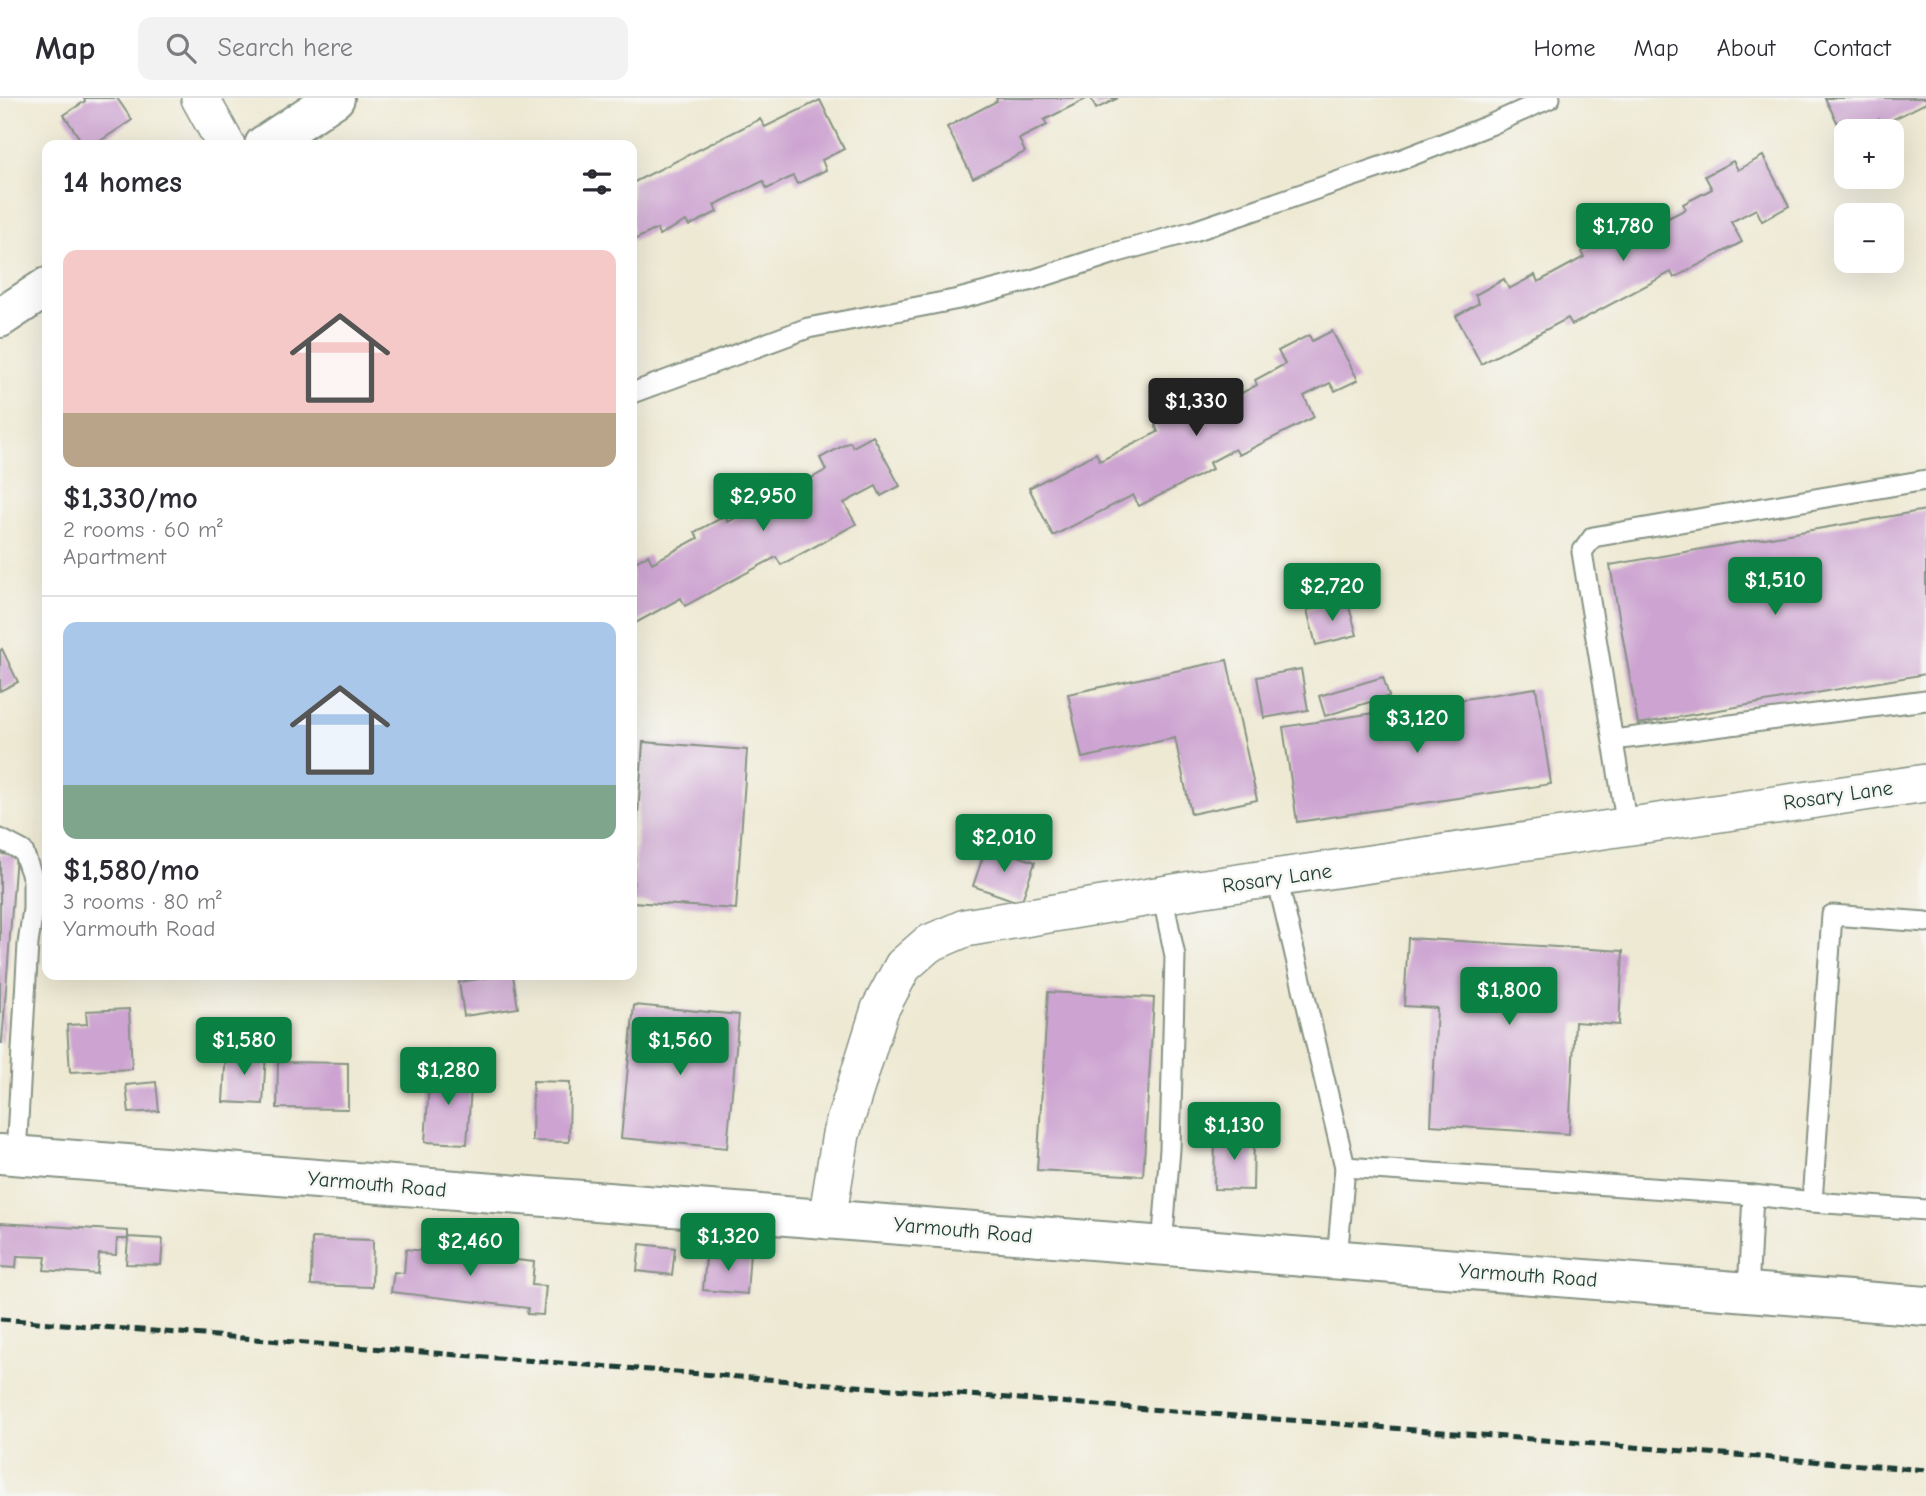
<!DOCTYPE html>
<html lang="en">
<head>
<meta charset="utf-8">
<style>
  body { margin:0; font-family:"Comic Neue",sans-serif; background:#f2f2f3; color:#2b2b33; height:100vh; display:flex; flex-direction:column; font-size:26px; white-space:nowrap }
  * { box-sizing:border-box; margin:0 }
  p { font-size:23px; color:#7c7c81 }
  .icon { flex:none; width:38px; height:38px; fill:none; stroke:currentColor; stroke-width:2; stroke-linecap:round; stroke-linejoin:round }
  .map { position:relative; flex:1; overflow:hidden }
  .details { position:absolute; left:42px; top:42px; width:595px; height:840px; display:flex; flex-direction:column; background:#fff; border-radius:14px; box-shadow:0 7px 28px #0002 }
  .details>* { flex:none }
  .controls { position:absolute; left:1834px; top:21px; display:grid; gap:14px }
  .controls a { display:grid; place-items:center; width:70px; height:70px; border-radius:14px; background:#fff; box-shadow:0 7px 28px #0002; font-size:35px }
  .price { position:absolute; translate:-50% -60px; padding:0 16px; border-radius:7px; background:#0b8043; color:#fff; font-size:23px; line-height:46px; filter:drop-shadow(0 2px 4px #0008) }
  .price::after { content:''; position:absolute; left:50%; top:42px; width:21px; height:16px; margin-left:-10px; background:inherit; clip-path:polygon(0 0,100% 0,50% 100%) }
  .price.on { background:#222; color:#fff }
  ul { padding:0; list-style:none }
  li { display:grid; align-content:center; gap:14px; height:371px; padding:0 21px }
  li+li { border-top:2px solid #e1e1e2 }
  li span { display:grid; place-items:center; height:217px; border-radius:14px; color:#555 }
  li>.icon { margin-inline-start:auto }
  span .icon { width:126px; height:126px; fill:#fffc; stroke-width:1 }
  li b { font-size:30px }
  h2 { display:flex; justify-content:space-between; align-items:center; height:84px; padding:0 21px; font-size:30px }
  header { display:flex; align-items:center; gap:42px; box-sizing:border-box; height:98px; padding:0 35px; background:#fff; border-bottom:2px solid #e1e1e2 }
  header strong { font-size:33px }
  nav { display:flex; gap:38px; margin-inline-start:auto; font-size:24px }
  .search { width:490px; height:63px; background:#f2f2f3; display:flex; align-items:center; gap:18px; box-sizing:border-box; padding:0 24px; border-radius:14px; color:#7c7c81; font-size:26px }
  .map>svg:first-child { display:block }
</style>
</head>
<body>
<header>
<strong>Map</strong>
<div class="search"><svg class="icon" aria-label="search" viewBox="0 0 24 24"><circle cx="10" cy="10" r="6"/><path d="M15 15l6 6"/></svg>Search here</div>
<nav><a>Home</a><a>Map</a><a>About</a><a>Contact</a></nav>
</header>
<div class="map">
<svg width="1926" height="1398" viewBox="0 0 1926 1398">
  <rect width="100%" height="100%" fill="#f6f6f2"/>
  <filter id="ink" filterUnits="userSpaceOnUse"><feTurbulence type="fractalNoise" baseFrequency=".0143" numOctaves="2"/><feDisplacementMap in="SourceGraphic" scale="14" xChannelSelector="R" yChannelSelector="G"/><feConvolveMatrix kernelMatrix="1 2 1 2 8 2 1 2 1" color-interpolation-filters="sRGB"/></filter>
  <filter id="wash" filterUnits="userSpaceOnUse"><feTurbulence type="fractalNoise" baseFrequency=".00686" numOctaves="4" result="noise"/><feDisplacementMap in="SourceGraphic" scale="28" xChannelSelector="R" yChannelSelector="G"/><feGaussianBlur stdDeviation="1.57" result="paint"/><feColorMatrix in="noise" values="0 0 0 0 0 0 0 0 0 0 0 0 0 0 0 0 0 1.4 0 .05"/><feComposite in="paint" operator="in"/></filter>
  <g filter="url(#wash)">
    <rect width="100%" height="100%" fill="#eee9d3"/>
    <g id="blocks">
      <!-- building -->
      <g fill="#cda4d1">
        <path d="M84,0H117L132,22L94,47H84L64,17L85,3Z"/>
        <path d="M996,0H1088L1044,22L1047,27L1019,41L1025,54L973,80L947,29L997,3Z"/>
        <path d="M1091,0H1118L1096,11Z"/>
        <path d="M1825,0H1926V5L1882,27L1879,21L1854,33H1846L1844,38Z"/>
        <path d="M820,2L844,51L822,62L826,72L797,86L793,78L767,91L763,83L714,107L717,114L689,128L686,123L659,137L657,131L632,143V85L760,21L765,29Z"/>
        <path d="M1763,58L1789,108L1762,123L1756,111L1731,124L1742,144L1674,180L1671,174L1572,227L1568,220L1481,266L1456,218L1479,205L1475,197L1504,181L1509,191L1535,177L1538,184L1584,159L1581,154L1609,139L1612,144L1639,130L1641,134L1686,111L1683,106L1712,91L1705,78L1733,63L1738,72Z"/>
        <path d="M1332,233L1358,282L1335,293L1330,285L1304,298L1314,319L1239,357L1235,351L1209,365L1212,371L1139,408L1133,397L1053,438L1029,390L1096,355L1100,363L1158,334L1155,327L1184,312L1187,318L1213,304L1215,309L1257,287L1255,282L1285,266L1278,253L1309,237L1312,243Z"/>
        <path d="M873,338L900,388L881,398L876,388L844,405L856,426L781,467L776,459L685,508L681,500L632,527V466L648,457L652,465L698,440L695,434L725,418L728,424L754,410L758,417L803,394L799,387L826,372L820,360L850,344L853,349Z"/>
        <path d="M1926,412V576L1638,626L1610,467Z"/>
        <path d="M1347,502L1357,537L1316,547L1307,512Z"/>
        <path d="M2,551L18,584L0,593V553Z"/>
        <path d="M1227,562L1257,702L1191,716L1175,640L1082,660L1068,596Z"/>
        <path d="M1301,571L1308,612L1264,620L1257,579Z"/>
        <path d="M1383,579L1389,598L1325,618L1319,598Z"/>
        <path d="M1536,590L1551,686L1297,724L1283,629Z"/>
        <path d="M643,644L747,652L736,811L632,804Z"/>
        <path d="M987,747L1035,764L1021,805L973,788Z"/>
        <path d="M0,756L16,757L2,945H0Z"/>
        <path d="M1408,840L1623,853L1619,927L1575,924L1569,1036L1431,1027L1437,910L1404,908Z"/>
        <path d="M505,877H513L518,910L464,918L459,884Z"/>
        <path d="M1048,894L1154,900L1143,1078L1037,1072Z"/>
        <path d="M634,907L739,917L727,1050L621,1040Z"/>
        <path d="M129,911L132,971L70,974L67,927L87,926L86,913Z"/>
        <path d="M226,951L266,954L263,1006L223,1004Z"/>
        <path d="M278,964L348,965V1011L277,1010Z"/>
        <path d="M430,972L472,975L467,1046L425,1044Z"/>
        <path d="M533,983L570,984L569,1044L532,1043Z"/>
        <path d="M156,984L159,1013L129,1015L126,987Z"/>
        <path d="M1215,1035L1254,1036L1253,1092L1214,1091Z"/>
        <path d="M0,1125L128,1133V1139L163,1141L161,1167L126,1166L128,1141H117L116,1157L99,1156L97,1176L44,1172L46,1159L17,1158L16,1170L0,1169Z"/>
        <path d="M312,1140L373,1142L372,1189L311,1187Z"/>
        <path d="M640,1146L675,1150L672,1177L637,1173Z"/>
        <path d="M441,1147L481,1151L480,1158L534,1164L532,1187L546,1188L543,1217L527,1216L528,1210L391,1194L394,1174L404,1175L406,1151L440,1155Z"/>
        <path d="M726,1152L750,1154L747,1196L703,1192L706,1160L725,1162Z"/>
      </g>
    </g>
  </g>
  <g filter="url(#ink)">
    <use href="#blocks" fill-opacity="0" stroke="#869384" stroke-width="2"/>
    <g fill="none" stroke-linecap="round" stroke-linejoin="round">
      <defs>
        <g id="lane">
          <path d="M632,295L808,230L959,201L1032,182L1118,154L1194,133L1395,64L1490,27L1550,0"/>
          <path d="M1613,642L1926,602"/>
          <path d="M1627,729L1582,454L1593,439L1926,382"/>
          <path d="M0,741L23,753L33,781V811L28,846L16,1057"/>
          <path d="M1277,780L1345,1069L1337,1162"/>
          <path d="M1162,796L1175,858L1170,1051L1162,1148"/>
          <path d="M1926,824L1832,817L1812,1104L1926,1112"/>
          <path d="M1345,1069L1753,1097L1812,1104"/>
          <path d="M1748,1194L1753,1097"/>
        </g>
        <g id="street">
          <path d="M200,0L226,47"/>
          <path d="M827,1122L841,1036L880,911L903,868L928,846L965,830L1198,791L1926,685"/>
        </g>
        <g id="secondary">
          <path d="M264,47L335,0"/>
          <path d="M0,220L47,189"/>
          <path d="M0,1056L1926,1208"/>
        </g>
      </defs>
      <!-- lane casing -->
      <use href="#lane" stroke="#869384" stroke-width="23"/>
      <!-- street casing -->
      <use href="#street" stroke="#869384" stroke-width="40"/>
      <!-- secondary casing -->
      <use href="#secondary" stroke="#869384" stroke-width="42"/>
      <!-- lane -->
      <use href="#lane" stroke="#fff" stroke-width="19"/>
      <!-- street -->
      <use href="#street" stroke="#fff" stroke-width="37"/>
      <!-- secondary -->
      <use href="#secondary" stroke="#fff" stroke-width="38"/>
      <!-- rail -->
      <path stroke="#1f3d34" stroke-width="5" stroke-dasharray="10 5" stroke-linecap="butt" d="M0,1221L1926,1372"/>
    </g>
  </g>
  <g text-anchor="middle" dominant-baseline="central" stroke-width="5" stroke-linejoin="round" paint-order="stroke">
    <!-- street labels -->
    <g font-size="21" fill="#1f3d34" stroke="#f6f6f2">
      <text transform="translate(1838 697) rotate(-8)">Rosary Lane</text>
      <text transform="translate(1277 780) rotate(-8)">Rosary Lane</text>
      <text transform="translate(377 1086) rotate(5)">Yarmouth Road</text>
      <text transform="translate(963 1132) rotate(5)">Yarmouth Road</text>
      <text transform="translate(1528 1177) rotate(4)">Yarmouth Road</text>
    </g>
  </g>
</svg>
<div class="controls">
<a>+</a>
<a>−</a>
</div>
<b class="price" style="left:1623px;top:165px">$1,780</b>
<b class="price on" style="left:1196px;top:340px">$1,330</b>
<b class="price" style="left:763px;top:435px">$2,950</b>
<b class="price" style="left:1775px;top:519px">$1,510</b>
<b class="price" style="left:1332px;top:525px">$2,720</b>
<b class="price" style="left:1417px;top:657px">$3,120</b>
<b class="price" style="left:1004px;top:776px">$2,010</b>
<b class="price" style="left:1509px;top:929px">$1,800</b>
<b class="price" style="left:244px;top:979px">$1,580</b>
<b class="price" style="left:680px;top:979px">$1,560</b>
<b class="price" style="left:448px;top:1009px">$1,280</b>
<b class="price" style="left:1234px;top:1064px">$1,130</b>
<b class="price" style="left:728px;top:1175px">$1,320</b>
<b class="price" style="left:470px;top:1180px">$2,460</b>
<section class="details">
<h2>14 homes<svg class="icon" aria-label="filters" viewBox="0 0 24 24"><path d="M4 7h16M4 17h16"/><circle cx="9" cy="7" r="2"/><circle cx="15" cy="17" r="2"/></svg></h2>
<ul>
<li><span style="background:linear-gradient(#f6c9c9 75%,#b9a48a 0)"><svg class="icon" aria-label="home" viewBox="0 0 24 24"><path d="M3 11l9-7 9 7M6 9v11h12V9"/></svg></span><div><b>$1,330/mo</b><p>2 rooms · 60 m²</p><p>Apartment</p></div></li>
<li><span style="background:linear-gradient(#a9c7e8 75%,#7fa58c 0)"><svg class="icon" aria-label="home" viewBox="0 0 24 24"><path d="M3 11l9-7 9 7M6 9v11h12V9"/></svg></span><div><b>$1,580/mo</b><p>3 rooms · 80 m²</p><p>Yarmouth Road</p></div></li>
</ul>
</section>
</div>
</body>
</html>
